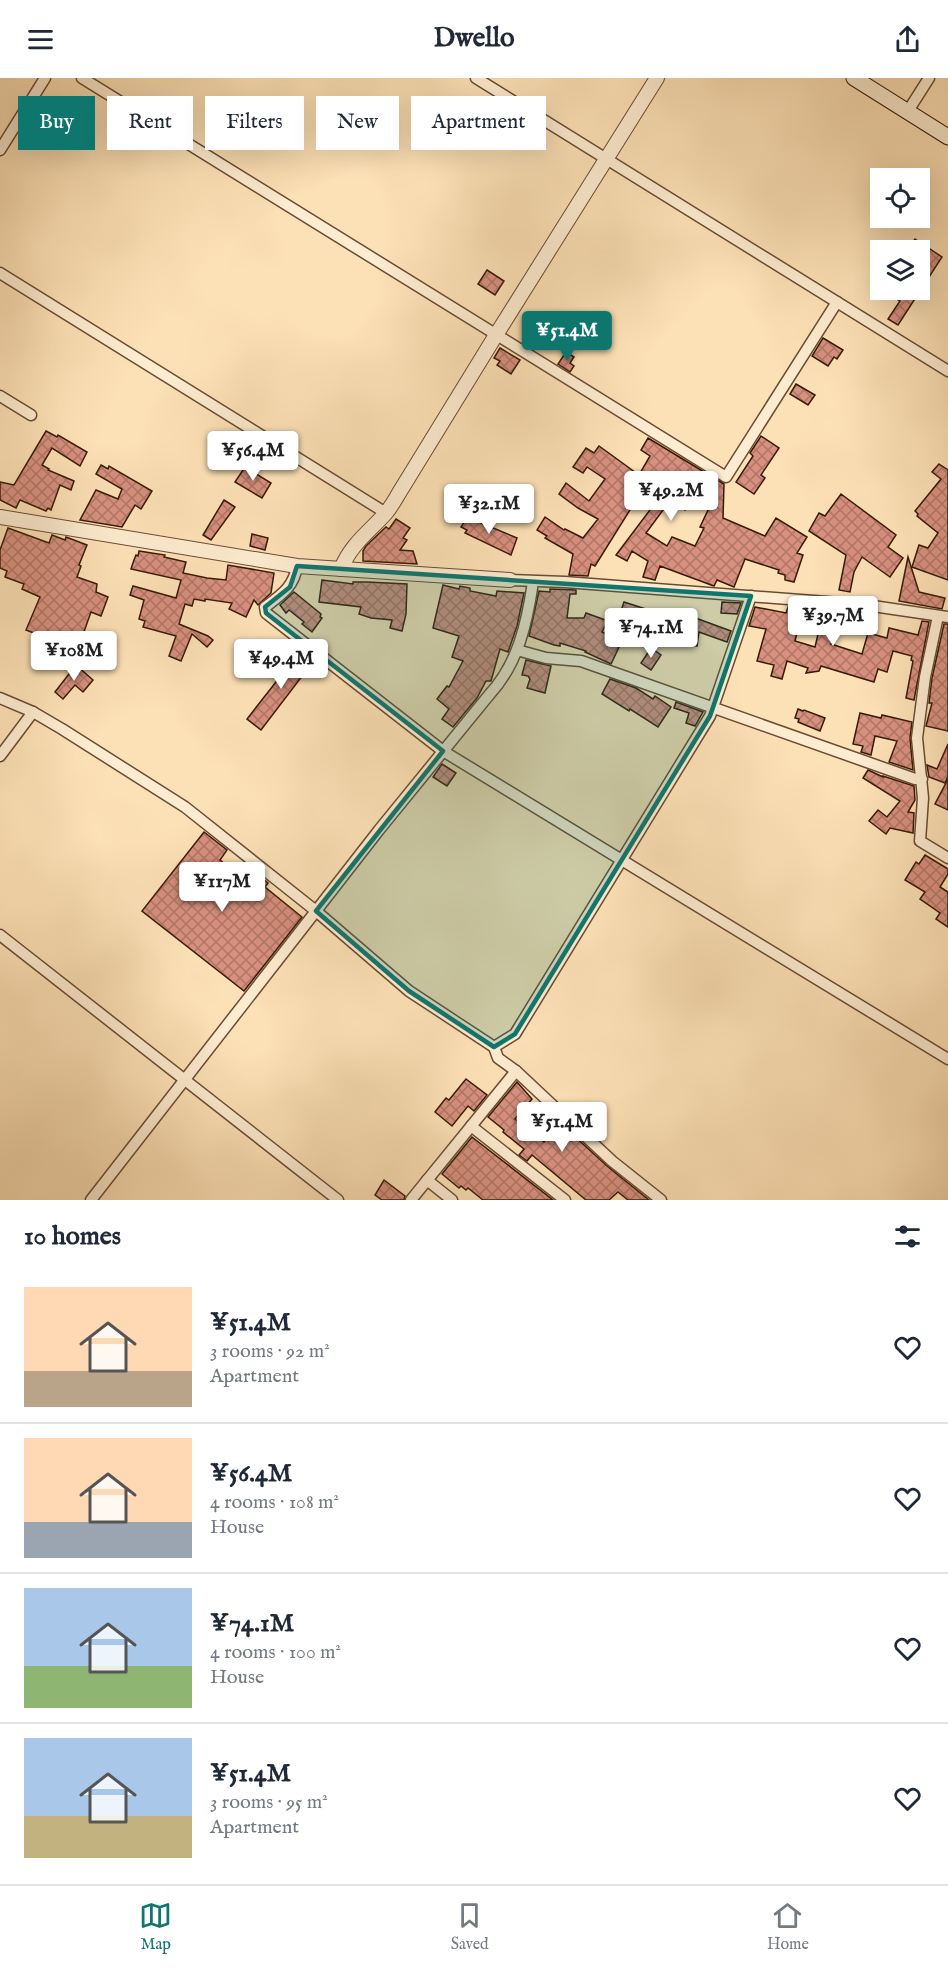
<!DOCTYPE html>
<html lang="en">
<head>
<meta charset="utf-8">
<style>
  body { margin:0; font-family:"IM FELL English",serif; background:#f2f2f3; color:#1f2937; height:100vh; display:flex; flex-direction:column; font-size:22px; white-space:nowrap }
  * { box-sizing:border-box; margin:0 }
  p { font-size:20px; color:#747a83 }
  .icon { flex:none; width:33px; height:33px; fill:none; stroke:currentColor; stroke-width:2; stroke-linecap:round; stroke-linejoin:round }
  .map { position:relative; height:1122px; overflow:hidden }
  .drawer { display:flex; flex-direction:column; background:#fff; flex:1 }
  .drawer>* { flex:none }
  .banner { position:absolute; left:18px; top:18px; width:600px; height:54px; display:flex; gap:12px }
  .controls { position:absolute; left:870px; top:90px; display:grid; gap:12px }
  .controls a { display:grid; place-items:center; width:60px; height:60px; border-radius:0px; background:#fff; box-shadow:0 6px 24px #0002; font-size:30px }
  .price { position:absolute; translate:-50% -51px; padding:0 14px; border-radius:6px; background:#fff; color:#222; font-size:20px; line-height:39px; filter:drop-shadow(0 2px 3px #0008) }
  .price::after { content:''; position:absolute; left:50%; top:36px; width:18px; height:14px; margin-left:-9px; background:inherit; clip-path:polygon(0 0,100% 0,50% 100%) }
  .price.on { background:#0f766e; color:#fff }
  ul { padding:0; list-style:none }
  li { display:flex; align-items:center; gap:18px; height:150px; padding:0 24px }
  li+li { border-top:2px solid #e0e1e3 }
  li span { display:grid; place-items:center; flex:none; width:168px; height:120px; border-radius:0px; color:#555 }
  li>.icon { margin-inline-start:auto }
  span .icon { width:72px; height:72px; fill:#fffc; stroke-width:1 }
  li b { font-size:26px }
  h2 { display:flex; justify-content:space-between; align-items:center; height:72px; padding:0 24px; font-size:26px }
  .pill { padding:0 21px; border-radius:0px; background:#fff; box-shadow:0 6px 24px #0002; font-size:21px; line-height:54px }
  .pill.on { background:#0f766e; color:#fff }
  header { display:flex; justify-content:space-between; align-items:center; height:78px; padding:0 24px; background:#fff; font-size:27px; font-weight:800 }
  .tab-bar { display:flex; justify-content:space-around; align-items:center; height:84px; border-top:2px solid #e0e1e3; background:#fff; font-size:16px; color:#747a83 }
  .tab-bar a { display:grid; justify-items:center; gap:3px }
  .tab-bar .on { color:#0f766e }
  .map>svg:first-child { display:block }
</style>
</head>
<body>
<header><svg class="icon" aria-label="menu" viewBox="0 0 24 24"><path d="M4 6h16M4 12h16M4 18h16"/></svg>Dwello<svg class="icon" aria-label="share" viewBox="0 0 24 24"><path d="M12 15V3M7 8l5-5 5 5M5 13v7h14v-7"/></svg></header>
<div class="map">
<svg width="948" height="1122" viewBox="0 0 948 1122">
  <defs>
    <pattern id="building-cross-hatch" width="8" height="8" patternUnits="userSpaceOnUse" patternTransform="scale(1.5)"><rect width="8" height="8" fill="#d8907f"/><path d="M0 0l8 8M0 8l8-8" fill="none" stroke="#b07566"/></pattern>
  </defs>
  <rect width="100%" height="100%" fill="#fde1b6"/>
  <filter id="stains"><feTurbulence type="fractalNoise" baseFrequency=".00333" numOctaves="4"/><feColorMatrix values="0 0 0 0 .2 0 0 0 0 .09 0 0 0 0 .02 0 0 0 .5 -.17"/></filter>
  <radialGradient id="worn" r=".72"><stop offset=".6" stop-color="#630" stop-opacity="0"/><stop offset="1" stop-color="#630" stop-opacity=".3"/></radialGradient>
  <!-- building -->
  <g fill="url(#building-cross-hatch)" stroke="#381a07" stroke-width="1.5" fill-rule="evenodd">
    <path d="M915,161L942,179L898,247L888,241L900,223L882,212H920V172H907Z"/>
    <path d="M487,192L504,203L495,217L478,206Z"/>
    <path d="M823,260L843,272L837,281L834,279L828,288L812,278Z"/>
    <path d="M500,270L520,282L511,296L497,287L500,283L494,280Z"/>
    <path d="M566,274L574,279L570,285L574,288L570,294L558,286Z"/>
    <path d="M796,306L815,317L808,327L790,316Z"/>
    <path d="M46,353L57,359L58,357L87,374L80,388L52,370L42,387L49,391L48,392L74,403L71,412L60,407L51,432L48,430L46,433L20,422L16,430L0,422V404L14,407Z"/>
    <path d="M761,358L779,370L761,397L765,400L754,416L736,404L753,378L750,375Z"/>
    <path d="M648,360L724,406L723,440L765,458L776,440L807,459L797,475L803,477L794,504L785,502V497L778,495L779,492L745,481L734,509L717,502L714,508L660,488L655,502L643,499L648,483L632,473L627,483L616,477L665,412L648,403L595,488L591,486L588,498L569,497L573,476L545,460L547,458L537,452L545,439L564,452L565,451L583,460L598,441L578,430L559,416L566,405L589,423L605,401L587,389L583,395L573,389L586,370L594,375L599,368L639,397L650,378L641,372ZM691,421L709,430L700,449L704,450L695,468L672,459L667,468L646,455L669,424L685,432Z"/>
    <path d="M939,386L948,392V502L912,489L919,467L928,470L938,455L917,438L918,436L915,433L941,401L932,394Z"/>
    <path d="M101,387L108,391L109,388L152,413L141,431L135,427L122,449L80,442L96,412L118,421L122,411L96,396Z"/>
    <path d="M245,389L271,405L262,420L235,404Z"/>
    <path d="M841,416L896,457L888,469L903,480L890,499L862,479L854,494L850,514L839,512L846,477L809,453L819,435L825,438Z"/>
    <path d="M224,422L235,429L211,462L203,457Z"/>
    <path d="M470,435L480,441L479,444L517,460L511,477L465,455L467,452L461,449Z"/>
    <path d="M396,441L410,450L403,460L407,462L400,472L413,473L417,486L363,483V473L366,468L386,449L389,451Z"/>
    <path d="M8,450L49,465L52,457L65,462L66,459L87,467L79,487L81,488L77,499L97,506L96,514L108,519L101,538L91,534L80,565L70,561L68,568L26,552L40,519L22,511L24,506L5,499L7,493L0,490V472Z"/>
    <path d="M252,456L268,460L265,472L250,468Z"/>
    <path d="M139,473L165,477L164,479L186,484L183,495L207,500L226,502L228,487L274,495L271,515L258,527L254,522L246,539L229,531L232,525L205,521V523L194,521L192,528L185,526L179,546L208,558L213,562L207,569L192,556L181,583L169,578L176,558L143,549L145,543L139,541L144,522L130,517L133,508L176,520L181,502L131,491L134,482L136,477L138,478Z"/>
    <path d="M908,479L919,514L945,520L942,531L899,523Z"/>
    <path d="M322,502L353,506V504H367L407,506L406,536L402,553L390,550L392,542L371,540L359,536L361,529L319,524Z"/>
    <path d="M443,507L459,511L460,508L470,510V513L496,518L497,513L524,515L517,548L508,574L500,571L491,603H486L477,620L453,649L442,641L449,631L437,621L447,608L449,609L463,583L452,579L459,558L433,550Z"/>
    <path d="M550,511L576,512V516H570L567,540H584L586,535L608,543L602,554L611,558L610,562L620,567L611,586L585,574L586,573L560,565V568L554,567L529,558L539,513L550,514Z"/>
    <path d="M294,514L321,536L320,539L322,540L312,554L302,546L304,544L289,532L286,535L280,527Z"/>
    <path d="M624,524L652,533L646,552L618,541Z"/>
    <path d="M722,524L741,525L737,536L721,535Z"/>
    <path d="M755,529L786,535L788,529L821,532L819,546L800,542L795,563L815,569L819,552L834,556L831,566L862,576L868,555L887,560L889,550L918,557L922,543L929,544L914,622L906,620L913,583L911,582L912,578L893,573L887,594L878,591L874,604L821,588L819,593L806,595L808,590L787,583L782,601L771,598L774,587L757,583L766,551L749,548Z"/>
    <path d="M671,531L731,553L727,564L699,554L697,568L687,566L690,551L667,543Z"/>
    <path d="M944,546H948V653L926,648L932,625H929L932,600Z"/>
    <path d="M651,570L661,577L651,592L641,585Z"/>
    <path d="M298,576L303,581L307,576L318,585L313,592L309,589L261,652L247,641Z"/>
    <path d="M526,582L551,588L545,615L527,610L530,601L528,598L522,597Z"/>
    <path d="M76,587L93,602L83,614L75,607L63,621L55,614Z"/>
    <path d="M610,601L636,610L653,621L655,618L671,629L658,649L630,631L629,633L602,616Z"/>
    <path d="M676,624L703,634L695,648L686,645L689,635L674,630Z"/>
    <path d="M798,631L803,633L804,632L825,640L820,653L798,644L799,641L795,640Z"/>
    <path d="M860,635L881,640L882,637L912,644L910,660L913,692L889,684L897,663L875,658L871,677L861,674L863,668L853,666Z"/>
    <path d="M948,666V698L945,705L929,699L927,687L937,691Z"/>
    <path d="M442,686L456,695L447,708L433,699Z"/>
    <path d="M868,692L883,699V698L914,708L915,722L908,734L914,735L913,755L890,750L886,756L869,743L878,732L887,739L900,723L863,700Z"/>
    <path d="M948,701V732L935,726Z"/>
    <path d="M204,754L227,772L220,782L234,793L238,789L256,803L260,798L268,805L265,809L302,839L244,913L142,833Z"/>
    <path d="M925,777L948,791V796L940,809L948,814V849L936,841L940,835L920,821L925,814L905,802L916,784L919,786Z"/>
    <path d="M466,1001L487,1017L474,1033L468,1028L452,1048L435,1034L446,1020L449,1022Z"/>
    <path d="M517,1004L532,1021L515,1041L544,1064L559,1044L607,1088L649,1122H628L618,1114L609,1122H586L532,1077L527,1083L519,1077L524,1071L503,1054L504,1052L488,1039Z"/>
    <path d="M472,1059L553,1122H483L468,1110L466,1112L461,1108L459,1110L442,1096Z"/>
    <path d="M384,1102L405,1118L404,1122H382L375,1117Z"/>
  </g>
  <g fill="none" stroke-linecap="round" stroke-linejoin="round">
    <defs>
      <g id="minor">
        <path d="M82,0L726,399L837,224"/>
        <path d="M476,0L948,293"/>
        <path d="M908,33L929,0"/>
        <path d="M0,72L45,0"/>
        <path d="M0,195L386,435"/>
        <path d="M0,318L31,337"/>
        <path d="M297,488C294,509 281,517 265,529L266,535L443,673L948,981"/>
        <path d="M510,502L565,504L866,527L948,539"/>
        <path d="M938,538L925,599L917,660L923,720L920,763L948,780"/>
        <path d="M517,572L546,580L581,583L915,701H922"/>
        <path d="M0,620L33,634L62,651L185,729L316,833L409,913L494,969L498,980L516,993L612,1083L661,1122"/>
        <path d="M0,678L33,634"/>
        <path d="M0,857L338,1122"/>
        <path d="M494,969L515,956L710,638L751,518"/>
        <path d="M471,1048L565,1122"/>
        <path d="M427,1102L452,1122"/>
        <path d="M91,1122L379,752L489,617C518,586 527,545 533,504"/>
        <path d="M411,1122L516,993"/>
      </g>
      <g id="tertiary">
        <path d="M0,439L297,488L510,502"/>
        <path d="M341,491C351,466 369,454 386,435C391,429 395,422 399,415L496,257L657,0"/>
      </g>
      <path id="secondary" d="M854,0L948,59"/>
    </defs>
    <!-- minor casing -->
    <use href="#minor" stroke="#694c33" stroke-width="13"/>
    <!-- tertiary casing -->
    <use href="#tertiary" stroke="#694c33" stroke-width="16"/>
    <!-- secondary casing -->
    <use href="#secondary" stroke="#381a07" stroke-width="17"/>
    <!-- minor -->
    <use href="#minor" stroke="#feecd0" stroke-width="10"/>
    <!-- tertiary -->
    <use href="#tertiary" stroke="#feecd0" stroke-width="14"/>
    <!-- secondary -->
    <use href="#secondary" stroke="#feecd0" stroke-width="15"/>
  </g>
  <!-- marked area -->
  <path fill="#0f766e" fill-opacity="0.2" stroke="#0f766e" stroke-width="4.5" stroke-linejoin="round" d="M297,488L751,518L710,638L515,956L494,969L409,913L316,833L443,673L266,535L265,529L290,509Z"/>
  <rect width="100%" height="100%" filter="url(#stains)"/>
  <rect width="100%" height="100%" fill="url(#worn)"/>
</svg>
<div class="controls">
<a><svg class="icon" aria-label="locate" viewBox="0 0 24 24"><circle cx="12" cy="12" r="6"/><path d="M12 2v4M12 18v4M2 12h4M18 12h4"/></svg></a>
<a><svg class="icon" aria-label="layers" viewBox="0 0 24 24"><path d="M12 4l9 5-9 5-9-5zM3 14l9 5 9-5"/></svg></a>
</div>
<b class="price on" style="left:567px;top:284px">¥51.4M</b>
<b class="price" style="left:253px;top:404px">¥56.4M</b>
<b class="price" style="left:671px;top:444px">¥49.2M</b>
<b class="price" style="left:489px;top:457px">¥32.1M</b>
<b class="price" style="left:833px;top:569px">¥39.7M</b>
<b class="price" style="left:651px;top:581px">¥74.1M</b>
<b class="price" style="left:74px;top:604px">¥108M</b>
<b class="price" style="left:281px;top:612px">¥49.4M</b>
<b class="price" style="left:222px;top:835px">¥117M</b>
<b class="price" style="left:562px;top:1075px">¥51.4M</b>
<div class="banner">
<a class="pill on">Buy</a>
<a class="pill">Rent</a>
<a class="pill">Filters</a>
<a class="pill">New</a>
<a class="pill">Apartment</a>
</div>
</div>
<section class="drawer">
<h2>10 homes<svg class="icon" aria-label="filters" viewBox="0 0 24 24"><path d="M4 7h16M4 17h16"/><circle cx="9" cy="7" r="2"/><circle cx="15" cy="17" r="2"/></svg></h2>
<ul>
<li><span style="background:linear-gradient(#ffd9b3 70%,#b9a48a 0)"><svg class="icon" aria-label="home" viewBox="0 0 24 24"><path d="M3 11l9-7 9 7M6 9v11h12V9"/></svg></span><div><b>¥51.4M</b><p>3 rooms · 92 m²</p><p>Apartment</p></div><svg class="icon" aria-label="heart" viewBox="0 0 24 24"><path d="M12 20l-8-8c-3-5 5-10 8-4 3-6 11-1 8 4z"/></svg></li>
<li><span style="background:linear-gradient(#ffd9b3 70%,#9aa5b1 0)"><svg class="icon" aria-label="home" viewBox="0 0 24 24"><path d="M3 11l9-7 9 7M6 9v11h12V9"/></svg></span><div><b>¥56.4M</b><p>4 rooms · 108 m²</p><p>House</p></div><svg class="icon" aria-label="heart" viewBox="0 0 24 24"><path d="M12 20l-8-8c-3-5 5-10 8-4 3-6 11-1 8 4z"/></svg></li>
<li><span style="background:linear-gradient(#a9c7e8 65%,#8fb573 0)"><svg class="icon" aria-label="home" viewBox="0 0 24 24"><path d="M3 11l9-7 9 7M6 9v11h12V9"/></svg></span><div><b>¥74.1M</b><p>4 rooms · 100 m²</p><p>House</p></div><svg class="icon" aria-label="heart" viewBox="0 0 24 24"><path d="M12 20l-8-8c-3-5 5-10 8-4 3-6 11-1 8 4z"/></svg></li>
<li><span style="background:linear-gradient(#a9c7e8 65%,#c2b280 0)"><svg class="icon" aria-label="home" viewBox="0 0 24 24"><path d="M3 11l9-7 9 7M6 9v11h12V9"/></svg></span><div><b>¥51.4M</b><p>3 rooms · 95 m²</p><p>Apartment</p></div><svg class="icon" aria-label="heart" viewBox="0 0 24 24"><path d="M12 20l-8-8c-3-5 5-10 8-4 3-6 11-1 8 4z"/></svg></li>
</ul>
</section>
<nav class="tab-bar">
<a class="on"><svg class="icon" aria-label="map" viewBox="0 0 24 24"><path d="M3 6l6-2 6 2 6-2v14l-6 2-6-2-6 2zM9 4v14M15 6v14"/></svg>Map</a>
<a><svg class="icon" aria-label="saved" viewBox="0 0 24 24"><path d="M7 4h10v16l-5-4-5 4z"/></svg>Saved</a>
<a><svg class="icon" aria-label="home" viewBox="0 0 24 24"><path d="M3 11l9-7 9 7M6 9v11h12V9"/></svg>Home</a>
</nav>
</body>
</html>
